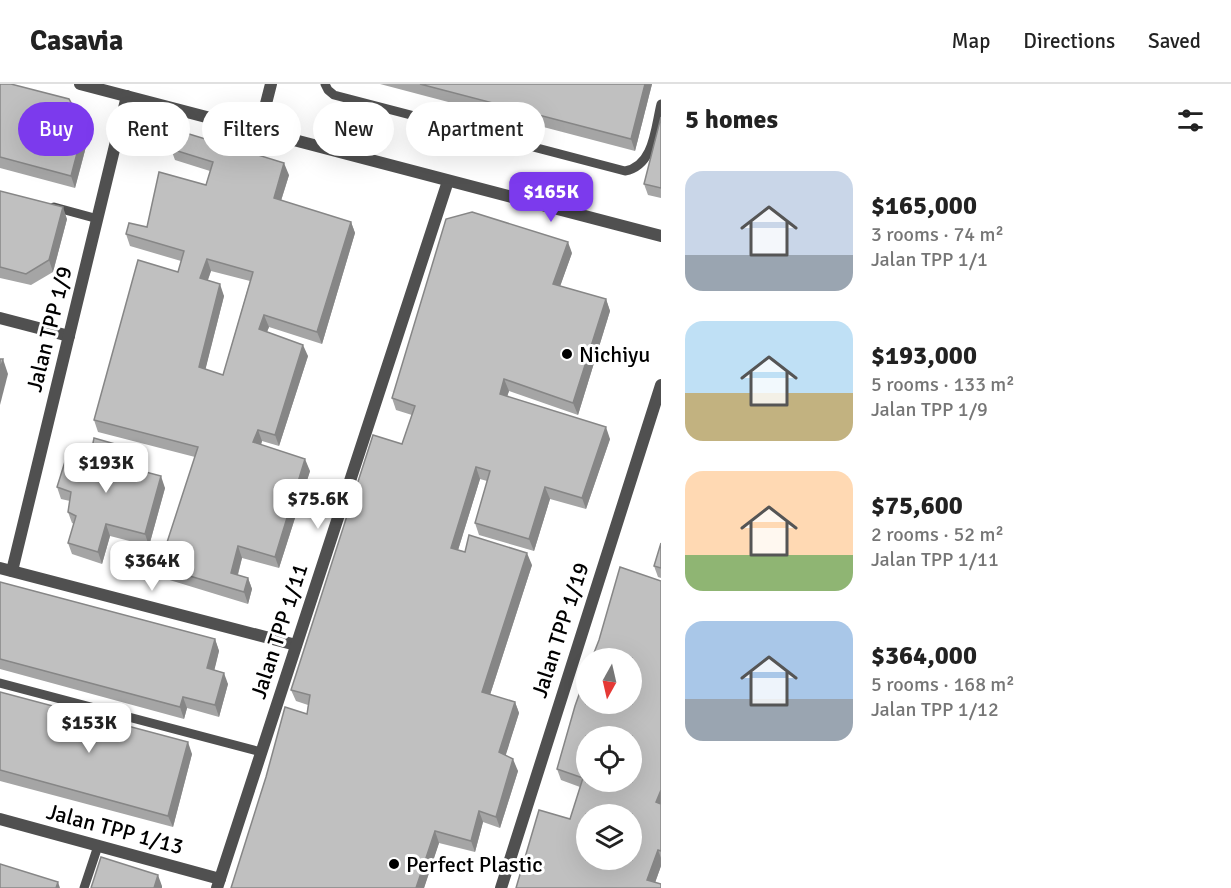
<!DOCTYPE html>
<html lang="en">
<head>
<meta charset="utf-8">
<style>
  body { margin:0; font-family:Signika,sans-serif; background:#f2f2f2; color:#222; height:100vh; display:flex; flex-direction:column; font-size:22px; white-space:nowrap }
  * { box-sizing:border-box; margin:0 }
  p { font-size:20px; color:#767676 }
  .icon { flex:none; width:33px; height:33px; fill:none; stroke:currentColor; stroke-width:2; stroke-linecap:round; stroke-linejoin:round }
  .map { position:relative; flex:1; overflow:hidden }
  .panel { display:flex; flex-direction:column; background:#fff; width:570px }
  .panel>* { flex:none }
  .top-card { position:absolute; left:18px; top:18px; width:552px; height:54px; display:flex; gap:12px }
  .needle { width:39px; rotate:188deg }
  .buttons { position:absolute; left:576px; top:564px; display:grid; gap:12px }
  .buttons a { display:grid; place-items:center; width:66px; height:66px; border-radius:50%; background:#fff; box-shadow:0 6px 24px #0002; font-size:30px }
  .price { position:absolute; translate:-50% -51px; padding:0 14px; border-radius:12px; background:#fff; color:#222; font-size:20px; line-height:39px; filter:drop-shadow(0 2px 3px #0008) }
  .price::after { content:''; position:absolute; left:50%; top:36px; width:18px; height:14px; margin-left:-9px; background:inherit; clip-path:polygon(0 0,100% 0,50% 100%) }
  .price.selected { background:#7c3aed; color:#fff }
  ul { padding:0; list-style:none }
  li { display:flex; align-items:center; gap:18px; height:150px; padding:0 24px }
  li span { display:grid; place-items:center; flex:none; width:168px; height:120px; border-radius:18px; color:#555 }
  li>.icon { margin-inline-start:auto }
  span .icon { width:72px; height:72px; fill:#fffc; stroke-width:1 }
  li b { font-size:26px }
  h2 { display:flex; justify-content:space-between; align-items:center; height:72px; padding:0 24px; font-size:26px }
  .chip { padding:0 21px; border-radius:27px; background:#fff; box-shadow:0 6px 24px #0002; font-size:21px; line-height:54px }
  .chip.selected { background:#7c3aed; color:#fff }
  header { display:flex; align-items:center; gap:36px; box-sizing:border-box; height:84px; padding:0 30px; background:#fff; border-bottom:2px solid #e0e0e0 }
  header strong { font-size:28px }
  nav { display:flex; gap:33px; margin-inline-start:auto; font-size:21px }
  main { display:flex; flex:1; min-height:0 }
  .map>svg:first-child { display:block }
</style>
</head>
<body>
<header>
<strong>Casavia</strong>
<nav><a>Map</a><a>Directions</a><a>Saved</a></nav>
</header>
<main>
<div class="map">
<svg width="661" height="804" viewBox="0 0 661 804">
  <rect width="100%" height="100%" fill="#fff"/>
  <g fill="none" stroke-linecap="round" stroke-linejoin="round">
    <!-- service -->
    <g stroke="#505050" stroke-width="9">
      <path d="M325,0L328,6L334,11L625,87C654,82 655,44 661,20"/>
      <path d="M54,123L98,135"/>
      <path d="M0,599L261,668"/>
      <path d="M84,804L98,762"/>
    </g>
    <!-- minor -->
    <g stroke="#505050" stroke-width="12">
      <path d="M80,0L661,152"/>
      <path d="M259,47L271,0"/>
      <path d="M0,234L69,252"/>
      <path d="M0,484L296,561"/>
      <path d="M12,487L127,12"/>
      <path d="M0,735L220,795"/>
      <path d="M217,804L448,97"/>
      <path d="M501,804L661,301"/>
    </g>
  </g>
  <!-- wall -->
  <g fill="#a5a5a5" fill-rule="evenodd">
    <path d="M0,0L84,43L88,55L75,104L0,84Z"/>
    <path d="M380,0H652L635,67Z"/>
    <path d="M661,33V114L648,111L644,100Z"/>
    <path d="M171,65L289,91L281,117L351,138L355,149L322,260L269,243L267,248L308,272L279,362L262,357L261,361L310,387L279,484L242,474L238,491L248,494L252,505L248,520L163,494L159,483L195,373L98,348L94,336L178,188L181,177L130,162L126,150L147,143L206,101L210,87L175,76ZM211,187L250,197L223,291L205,286L224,212L208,196Z"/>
    <path d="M0,107L67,135L53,188L31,201L0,194Z"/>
    <path d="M572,169L560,202L606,215L610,227L578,331L509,307L507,312L610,355L586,425L550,415L534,467L479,451L475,439L487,397L480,395L458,466L532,481L490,611L515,618L519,629L505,672L518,687L500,744L483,738L475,768L439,759L424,804H231L307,630L308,621L296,617L291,606L402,360L412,331L396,326L392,314Z"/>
    <path d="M129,364L133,375L130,384L165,404L149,462L110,452L102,480L72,470L68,459L74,440L72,439L68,428L70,417L61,415L57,403L90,374Z"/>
    <path d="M661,459V494L658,493L654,482Z"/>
    <path d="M661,497V782L655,799L661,804L570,735L580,703L561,696L557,685Z"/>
    <path d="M0,498L215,555L219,567L214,586L228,600L219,633L187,624L184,635L0,585Z"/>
    <path d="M0,608L192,670L173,743L0,697Z"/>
  </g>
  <!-- shaded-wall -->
  <g fill="#868686">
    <path d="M645,0H652L635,67L631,55Z"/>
    <path d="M84,43L88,55L75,104L71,92Z"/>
    <path d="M284,79L289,91L278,126L274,114Z"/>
    <path d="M63,123L67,135L53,188L49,176Z"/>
    <path d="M351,138L355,149L322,260L317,248Z"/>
    <path d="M568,158L572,169L557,211L553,200Z"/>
    <path d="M207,175L211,187L204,206L200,194Z"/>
    <path d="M220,200L224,212L203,295L199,283Z"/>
    <path d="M606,215L610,227L578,331L573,319Z"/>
    <path d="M264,231L269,243L263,257L259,245Z"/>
    <path d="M303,261L308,272L279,362L275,351Z"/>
    <path d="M3,275L8,290L0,321V286Z"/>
    <path d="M504,295L509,307L504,322L500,310Z"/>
    <path d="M606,343L610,355L586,425L582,414Z"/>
    <path d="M258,346L262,357L258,370L253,358Z"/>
    <path d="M129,364L133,375L128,394L123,382Z"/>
    <path d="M305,375L310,387L279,484L275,473Z"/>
    <path d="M476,383L480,395L455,476L451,464Z"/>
    <path d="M161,392L165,404L149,462L145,450Z"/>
    <path d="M545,403L550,415L534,467L529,455Z"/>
    <path d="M106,440L110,452L102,480L98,468Z"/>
    <path d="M238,462L242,474L235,500L231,489Z"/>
    <path d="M527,469L532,481L487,620L482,608Z"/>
    <path d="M248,494L252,505L248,520L244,508Z"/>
    <path d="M215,555L219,567L212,596L207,584Z"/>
    <path d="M224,589L228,600L219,633L215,621Z"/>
    <path d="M183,613L187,624L184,635L180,623Z"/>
    <path d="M515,618L519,629L503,680L499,668Z"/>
    <path d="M188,658L192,670L173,743L168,732Z"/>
    <path d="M513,675L518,687L500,744L496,733Z"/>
    <path d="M661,706V729L656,718Z"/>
    <path d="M479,727L483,738L475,768L471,757Z"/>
    <path d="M435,747L439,759L424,804H416Z"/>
    <path d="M658,766L661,774V782L653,804L647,796Z"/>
    <path d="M158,791L162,802V804H154Z"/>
    <path d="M58,798L60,804H56Z"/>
  </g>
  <!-- building -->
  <g fill="#c0c0c0" stroke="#868686" stroke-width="1.5" fill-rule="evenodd">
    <path d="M0,0H11L69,15L84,43L71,92L0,73Z"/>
    <path d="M420,0H645L631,55Z"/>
    <path d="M661,33V104L644,100Z"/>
    <path d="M176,46L284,79L274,114L351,138L317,248L264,231L259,245L303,261L275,351L258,346L253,358L305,375L275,473L238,462L231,489L248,494L244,508L159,483L198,363L94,336L138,176L178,188L184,167L126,150L129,139L147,143L159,88L206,101L213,78L171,65ZM207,175L253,188L223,291L199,283L220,200L200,194Z"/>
    <path d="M0,107L63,123L49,176L26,190L0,183Z"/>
    <path d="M472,128L568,158L553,200L606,215L573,319L504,295L500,310L606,343L582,414L545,403L529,455L475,439L490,387L476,383L451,464L465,468L469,451L527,469L482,608L515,618L499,668L513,675L496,733L479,727L471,757L435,747L416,804H231L266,693L285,623L307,630L310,611L291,606L373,351L402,360L415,322L392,314L446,135Z"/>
    <path d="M0,275H3L0,286Z"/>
    <path d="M94,354L129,364L123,382L161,392L145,450L106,440L98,468L68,459L76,432L68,428L71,408L57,403L68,368L90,374Z"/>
    <path d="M661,459V484L654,482Z"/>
    <path d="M620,483L661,497V706L656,718L661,720V767L658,766L647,796L661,800V804H516L539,726L570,735L583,694L557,685L575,622L586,591V620H632V574H592L599,556ZM586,652H632V698H586ZM586,730H632V776H586Z"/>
    <path d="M0,498L215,555L207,584L224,589L215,621L183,613L180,623L0,575Z"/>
    <path d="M0,608L188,658L168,732L0,686Z"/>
    <path d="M101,773L158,791L154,804H91Z"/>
    <path d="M0,780L58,798L56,804H0Z"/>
  </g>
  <!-- markers -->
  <g fill="#000" stroke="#fff" stroke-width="2">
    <circle cx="567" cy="270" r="6"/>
    <circle cx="394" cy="780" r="6"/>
  </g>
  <g text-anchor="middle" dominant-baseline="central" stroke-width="6" stroke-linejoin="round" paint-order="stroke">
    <!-- street labels -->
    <g font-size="22" fill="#000" stroke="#fff">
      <text transform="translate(49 245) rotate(-76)">Jalan TPP 1/9</text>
      <text transform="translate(560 546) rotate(-72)">Jalan TPP 1/19</text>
      <text transform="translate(279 547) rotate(-72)">Jalan TPP 1/11</text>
      <text transform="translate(115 745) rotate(15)">Jalan TPP 1/13</text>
    </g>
    <!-- poi labels -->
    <g font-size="22" fill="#000" stroke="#fff" text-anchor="start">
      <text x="579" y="270">Nichiyu</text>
      <text x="406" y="780">Perfect Plastic</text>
    </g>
  </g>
</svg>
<div class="buttons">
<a><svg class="needle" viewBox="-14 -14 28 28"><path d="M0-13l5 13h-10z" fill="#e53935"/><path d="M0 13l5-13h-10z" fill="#767676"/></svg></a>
<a><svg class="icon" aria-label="locate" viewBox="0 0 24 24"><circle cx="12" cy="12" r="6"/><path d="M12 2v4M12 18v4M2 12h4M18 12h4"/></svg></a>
<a><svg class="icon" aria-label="layers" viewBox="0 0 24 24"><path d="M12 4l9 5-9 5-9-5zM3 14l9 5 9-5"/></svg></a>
</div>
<b class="price selected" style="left:551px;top:139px">$165K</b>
<b class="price" style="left:106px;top:410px">$193K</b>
<b class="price" style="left:318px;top:446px">$75.6K</b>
<b class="price" style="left:152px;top:508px">$364K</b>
<b class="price" style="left:89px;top:670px">$153K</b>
<div class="top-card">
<a class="chip selected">Buy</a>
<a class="chip">Rent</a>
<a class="chip">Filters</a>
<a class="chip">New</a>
<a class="chip">Apartment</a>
</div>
</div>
<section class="panel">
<h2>5 homes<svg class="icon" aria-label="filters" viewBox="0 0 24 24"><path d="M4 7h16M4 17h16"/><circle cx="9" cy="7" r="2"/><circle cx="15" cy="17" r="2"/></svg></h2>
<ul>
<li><span style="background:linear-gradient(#c9d6e8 70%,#9aa5b1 0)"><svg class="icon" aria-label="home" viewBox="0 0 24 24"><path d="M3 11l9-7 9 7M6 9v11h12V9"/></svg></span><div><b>$165,000</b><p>3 rooms · 74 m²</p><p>Jalan TPP 1/1</p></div></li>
<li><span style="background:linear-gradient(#bfe0f5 60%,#c2b280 0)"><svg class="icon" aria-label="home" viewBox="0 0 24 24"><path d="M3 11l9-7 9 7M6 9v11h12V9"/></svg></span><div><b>$193,000</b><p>5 rooms · 133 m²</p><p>Jalan TPP 1/9</p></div></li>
<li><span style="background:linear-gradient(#ffd9b3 70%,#8fb573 0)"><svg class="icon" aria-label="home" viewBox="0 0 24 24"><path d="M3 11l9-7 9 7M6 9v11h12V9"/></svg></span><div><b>$75,600</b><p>2 rooms · 52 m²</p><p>Jalan TPP 1/11</p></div></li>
<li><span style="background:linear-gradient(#a9c7e8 65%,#9aa5b1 0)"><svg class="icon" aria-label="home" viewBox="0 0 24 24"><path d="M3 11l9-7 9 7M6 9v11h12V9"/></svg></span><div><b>$364,000</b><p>5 rooms · 168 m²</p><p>Jalan TPP 1/12</p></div></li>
</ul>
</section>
</main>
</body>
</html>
